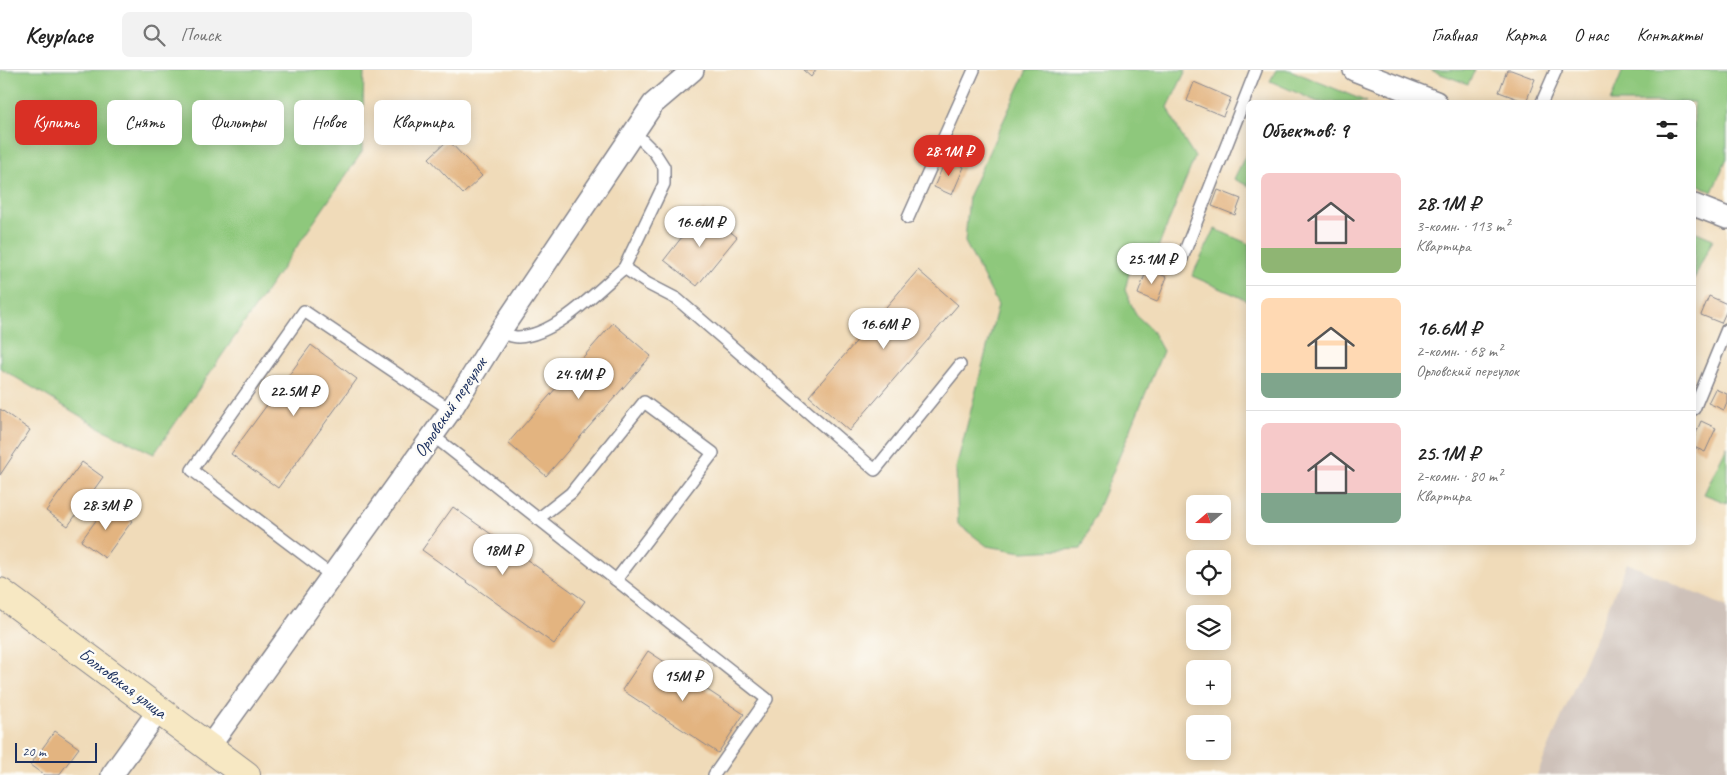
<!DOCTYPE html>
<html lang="ru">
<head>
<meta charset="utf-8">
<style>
  body { margin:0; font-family:Caveat,sans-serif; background:#f2f2f2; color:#222; height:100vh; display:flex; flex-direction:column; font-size:19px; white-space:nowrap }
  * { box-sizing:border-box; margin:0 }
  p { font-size:16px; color:#767676 }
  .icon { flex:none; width:28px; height:28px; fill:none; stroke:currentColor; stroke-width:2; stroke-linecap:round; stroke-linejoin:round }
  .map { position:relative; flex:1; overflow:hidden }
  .details { position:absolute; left:1246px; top:30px; width:450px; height:445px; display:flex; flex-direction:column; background:#fff; border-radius:8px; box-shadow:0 2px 12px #0003 }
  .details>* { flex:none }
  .hud { position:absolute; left:15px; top:30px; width:475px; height:45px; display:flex; gap:10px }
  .needle { width:32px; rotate:250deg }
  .tools { position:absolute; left:1186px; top:425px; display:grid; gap:10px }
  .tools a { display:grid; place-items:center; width:45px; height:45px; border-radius:8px; background:#fff; box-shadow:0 2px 12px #0003; font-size:25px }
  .scale { position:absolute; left:15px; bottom:12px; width:82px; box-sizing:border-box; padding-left:5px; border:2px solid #1b2f5e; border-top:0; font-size:14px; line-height:18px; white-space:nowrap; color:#1b2f5e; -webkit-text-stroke:4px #fdfcf7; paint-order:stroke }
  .price { position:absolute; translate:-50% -42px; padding:0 11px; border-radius:18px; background:#fff; color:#222; font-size:16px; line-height:32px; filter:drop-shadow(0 1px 2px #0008) }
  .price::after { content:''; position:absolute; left:50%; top:30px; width:15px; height:11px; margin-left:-8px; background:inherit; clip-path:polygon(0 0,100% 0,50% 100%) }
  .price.on { background:#d93025; color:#fff }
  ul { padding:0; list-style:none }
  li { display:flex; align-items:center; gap:15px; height:125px; padding:0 15px }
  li+li { border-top:1px solid #e0e0e0 }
  li span { display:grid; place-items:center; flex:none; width:140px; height:100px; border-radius:8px; color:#555 }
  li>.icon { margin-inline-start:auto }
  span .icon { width:60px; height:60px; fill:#fffc; stroke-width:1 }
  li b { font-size:21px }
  h2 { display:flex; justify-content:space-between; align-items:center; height:60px; padding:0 15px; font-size:21px }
  .chip { padding:0 18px; border-radius:8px; background:#fff; box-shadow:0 2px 12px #0003; font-size:18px; line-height:45px }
  .chip.on { background:#d93025; color:#fff }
  header { display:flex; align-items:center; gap:30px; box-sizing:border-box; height:70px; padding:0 25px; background:#fff; border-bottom:1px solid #e0e0e0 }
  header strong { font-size:24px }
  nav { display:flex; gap:28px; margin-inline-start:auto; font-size:18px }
  .search { width:350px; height:45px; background:#f2f2f2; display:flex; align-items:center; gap:12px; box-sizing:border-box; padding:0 18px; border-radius:8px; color:#767676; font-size:19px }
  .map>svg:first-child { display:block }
</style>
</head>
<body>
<header>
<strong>Keyplace</strong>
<div class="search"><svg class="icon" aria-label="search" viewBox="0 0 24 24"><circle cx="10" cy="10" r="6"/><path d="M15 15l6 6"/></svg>Поиск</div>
<nav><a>Главная</a><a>Карта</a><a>О нас</a><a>Контакты</a></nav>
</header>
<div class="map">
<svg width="1727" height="705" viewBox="0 0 1727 705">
  <rect width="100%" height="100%" fill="#fdfcf7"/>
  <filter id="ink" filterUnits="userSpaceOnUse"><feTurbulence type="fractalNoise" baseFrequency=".02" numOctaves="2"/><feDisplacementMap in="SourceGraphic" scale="10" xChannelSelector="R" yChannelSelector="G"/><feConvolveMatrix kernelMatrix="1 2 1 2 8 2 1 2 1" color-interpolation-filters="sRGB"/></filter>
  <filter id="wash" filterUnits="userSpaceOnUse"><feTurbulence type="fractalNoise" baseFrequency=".0096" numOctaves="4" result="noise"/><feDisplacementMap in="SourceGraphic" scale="20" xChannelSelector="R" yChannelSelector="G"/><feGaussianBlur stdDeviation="1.12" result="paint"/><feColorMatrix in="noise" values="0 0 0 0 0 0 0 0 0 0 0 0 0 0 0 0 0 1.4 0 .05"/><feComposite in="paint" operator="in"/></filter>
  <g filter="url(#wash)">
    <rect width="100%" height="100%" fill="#f0dbb9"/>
    <!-- industrial -->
    <path fill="#cec1b9" d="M1627,493L1727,537V705H1537Z"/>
    <!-- green -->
    <g fill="#8ec87c" stroke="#547c6d">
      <path d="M0,0H364L362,82L154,384L102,359L0,298Z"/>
      <path d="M1027,0H1186L1168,37L1180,63L1195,87L1155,185L1132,191L1125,220L1136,245L1151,259L1163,281L1081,479L1022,482L987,476L958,454L956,398L998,235L965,172L969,125Z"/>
      <path d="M1276,0H1290L1367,32H1318L1270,11Z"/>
      <path d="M1430,0H1475L1468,14Z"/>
      <path d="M1623,0H1727V88L1712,122L1694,112V32H1610Z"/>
      <path d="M1249,78V116L1234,109Z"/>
      <path d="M1215,159L1249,174V231L1192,206Z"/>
      <path d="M1694,161L1713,169L1694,209Z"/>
      <path d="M1727,376V433L1704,424Z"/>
    </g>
    <g id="blocks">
      <!-- building -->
      <g fill="#e3b480">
        <path d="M803,0H816L811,7Z"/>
        <path d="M1507,0H1511L1535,9L1526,32L1499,22Z"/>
        <path d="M1194,12L1231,28L1223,46L1187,31Z"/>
        <path d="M448,70L482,106L463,124L429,88Z"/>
        <path d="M946,89L964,97L952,125L934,117Z"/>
        <path d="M1218,120L1241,129L1235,145L1212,136Z"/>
        <path d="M703,140L737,167L697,216L664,190Z"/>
        <path d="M1147,199L1167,207L1157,232L1138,224Z"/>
        <path d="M918,200L958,235L849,361L809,326Z"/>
        <path d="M1709,226L1727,234V240L1721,253L1701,245Z"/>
        <path d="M613,253L651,286L546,406L508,373Z"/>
        <path d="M311,275L357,309L278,418L231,384Z"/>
        <path d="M1715,319L1727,324V333L1724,340L1708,333Z"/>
        <path d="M0,339L30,360L0,405Z"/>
        <path d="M1701,351L1716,358L1705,382L1694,377V368Z"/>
        <path d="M82,392L103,407L68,456L46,441Z"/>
        <path d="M108,434L132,451L105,488L81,471Z"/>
        <path d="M453,437L585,531L554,574L422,480Z"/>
        <path d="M648,581L744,644L718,683L622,620Z"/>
        <path d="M55,661L79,678L59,705H44L30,695Z"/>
      </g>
    </g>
  </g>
  <g filter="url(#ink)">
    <use href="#blocks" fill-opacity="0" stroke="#86858c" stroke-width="1"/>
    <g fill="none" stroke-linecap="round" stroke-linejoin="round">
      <defs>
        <g id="lane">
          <path d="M1542,32L1556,0"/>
          <path d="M908,148L974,0"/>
          <path d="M1181,191L1256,0"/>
          <path d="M624,198L664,114V97L655,83L634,62"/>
          <path d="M499,263C505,264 512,267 518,267C556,265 596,222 624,198L648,214L677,229L875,400L960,295"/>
          <path d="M1694,339L1727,259"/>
          <path d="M432,365L767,629L714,705"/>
          <path d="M538,449L571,423L644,332L713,383L616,510"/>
          <path d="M332,506L192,400L304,241L451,340"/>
        </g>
        <g id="street">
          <path d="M1354,0L1436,32"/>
          <path d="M1694,135L1727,148"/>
          <path d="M209,677L451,340L499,263L653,34L693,0"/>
          <path d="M112,705L159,640"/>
        </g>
        <path id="secondary" d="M0,522L246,705"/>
      </defs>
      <!-- lane casing -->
      <use href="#lane" stroke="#86858c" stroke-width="14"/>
      <!-- street casing -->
      <use href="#street" stroke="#86858c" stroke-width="24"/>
      <!-- secondary casing -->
      <use href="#secondary" stroke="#86858c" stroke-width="30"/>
      <!-- lane -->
      <use href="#lane" stroke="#fff" stroke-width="11"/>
      <!-- street -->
      <use href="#street" stroke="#fff" stroke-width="21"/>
      <!-- secondary -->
      <use href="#secondary" stroke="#f7e8c3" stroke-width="28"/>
    </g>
  </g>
  <g text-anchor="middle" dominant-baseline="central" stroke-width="5" stroke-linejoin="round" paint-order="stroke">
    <!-- street labels -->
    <g font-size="18" fill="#1b2f5e" stroke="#fdfcf7">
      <text transform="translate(450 337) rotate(-56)">Орловский переулок</text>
      <text transform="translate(123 613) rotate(37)">Болховская улица</text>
    </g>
  </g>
</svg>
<div class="tools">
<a><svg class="needle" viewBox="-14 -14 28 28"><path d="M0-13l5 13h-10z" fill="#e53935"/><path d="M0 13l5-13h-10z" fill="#767676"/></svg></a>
<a><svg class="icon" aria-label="locate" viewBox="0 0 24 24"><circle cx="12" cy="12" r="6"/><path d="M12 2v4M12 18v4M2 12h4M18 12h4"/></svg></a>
<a><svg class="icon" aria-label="layers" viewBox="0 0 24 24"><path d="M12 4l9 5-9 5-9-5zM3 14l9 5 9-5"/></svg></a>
<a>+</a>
<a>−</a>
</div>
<div class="scale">20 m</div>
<b class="price on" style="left:949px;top:107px">28.1M ₽</b>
<b class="price" style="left:700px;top:178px">16.6M ₽</b>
<b class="price" style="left:1152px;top:215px">25.1M ₽</b>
<b class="price" style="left:884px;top:280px">16.6M ₽</b>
<b class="price" style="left:579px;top:330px">24.9M ₽</b>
<b class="price" style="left:294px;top:347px">22.5M ₽</b>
<b class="price" style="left:106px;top:461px">28.3M ₽</b>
<b class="price" style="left:503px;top:506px">18M ₽</b>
<b class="price" style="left:683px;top:632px">15M ₽</b>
<div class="hud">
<a class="chip on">Купить</a>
<a class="chip">Снять</a>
<a class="chip">Фильтры</a>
<a class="chip">Новое</a>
<a class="chip">Квартира</a>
</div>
<section class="details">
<h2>Объектов: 9<svg class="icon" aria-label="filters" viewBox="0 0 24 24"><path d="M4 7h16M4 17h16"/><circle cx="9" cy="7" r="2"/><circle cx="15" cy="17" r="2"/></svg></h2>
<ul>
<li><span style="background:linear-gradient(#f6c9c9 75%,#8fb573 0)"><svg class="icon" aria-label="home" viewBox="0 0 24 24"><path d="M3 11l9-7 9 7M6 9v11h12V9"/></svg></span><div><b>28.1M ₽</b><p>3-комн. · 113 m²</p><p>Квартира</p></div></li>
<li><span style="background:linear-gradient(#ffd9b3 75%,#7fa58c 0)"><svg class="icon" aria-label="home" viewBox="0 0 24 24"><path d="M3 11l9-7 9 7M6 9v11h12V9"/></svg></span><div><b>16.6M ₽</b><p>2-комн. · 68 m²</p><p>Орловский переулок</p></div></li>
<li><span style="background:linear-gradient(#f6c9c9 70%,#7fa58c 0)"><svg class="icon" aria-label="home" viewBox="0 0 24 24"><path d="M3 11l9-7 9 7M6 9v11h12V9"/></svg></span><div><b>25.1M ₽</b><p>2-комн. · 80 m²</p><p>Квартира</p></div></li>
</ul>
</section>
</div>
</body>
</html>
